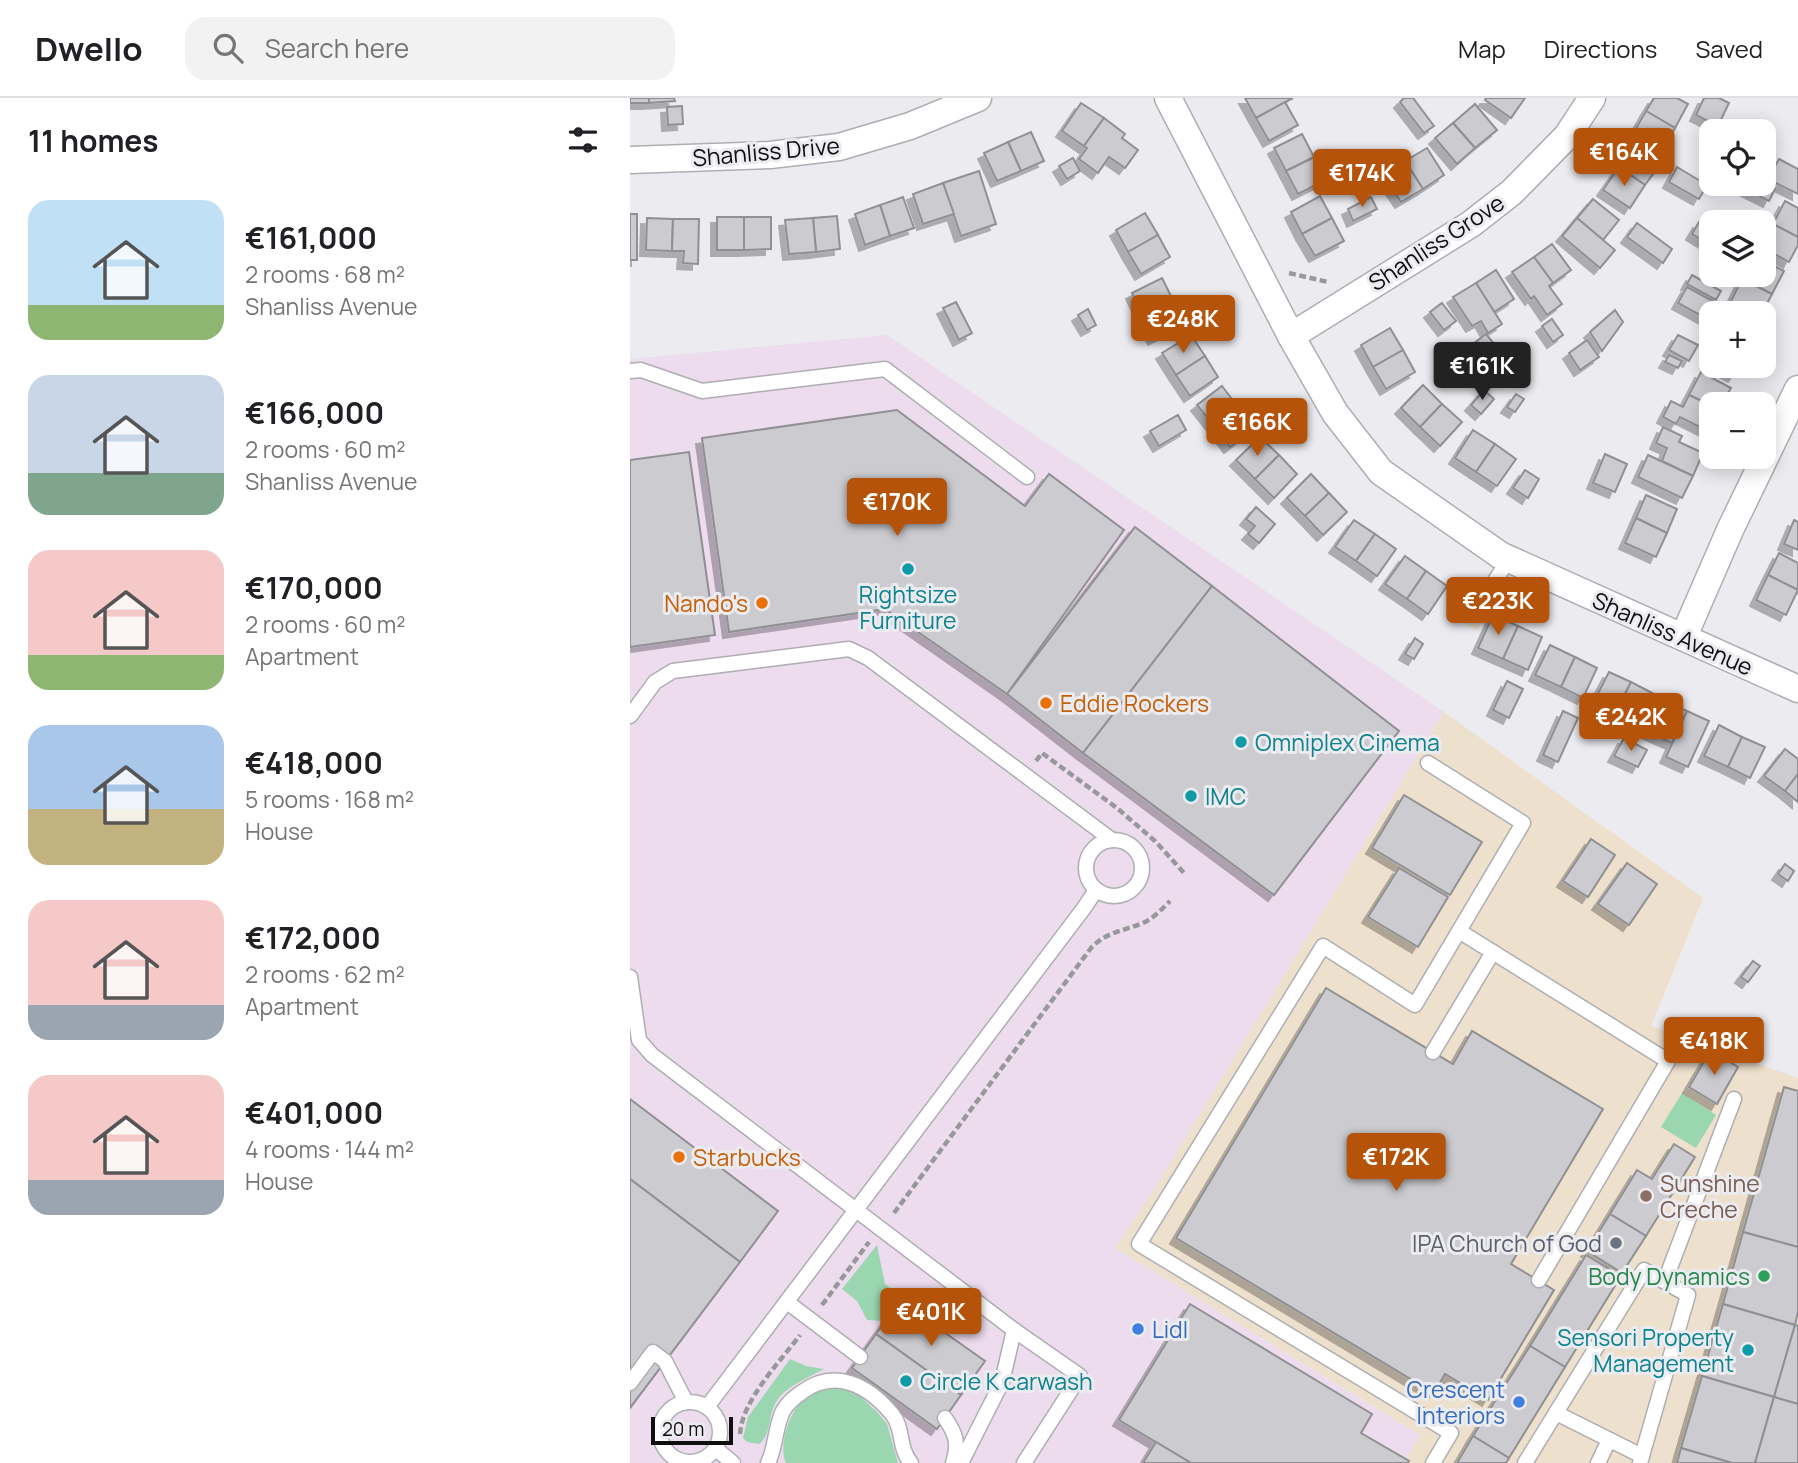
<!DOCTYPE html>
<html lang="en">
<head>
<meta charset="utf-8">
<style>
  body { margin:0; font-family:Manrope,sans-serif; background:#f2f2f2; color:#202124; height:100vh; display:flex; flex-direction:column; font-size:26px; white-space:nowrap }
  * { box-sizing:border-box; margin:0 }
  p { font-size:23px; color:#757577 }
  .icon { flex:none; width:38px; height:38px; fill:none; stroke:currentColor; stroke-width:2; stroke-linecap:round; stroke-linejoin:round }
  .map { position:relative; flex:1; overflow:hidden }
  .panel { display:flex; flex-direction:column; background:#fff; width:630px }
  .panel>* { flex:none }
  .fabs { position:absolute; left:1069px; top:21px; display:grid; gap:14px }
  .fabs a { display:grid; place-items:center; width:77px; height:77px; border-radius:14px; background:#fff; box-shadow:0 4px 18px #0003; font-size:35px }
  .scale { position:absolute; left:21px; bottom:18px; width:82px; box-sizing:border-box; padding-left:7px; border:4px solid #0f0f10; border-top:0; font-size:19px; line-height:24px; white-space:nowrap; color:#0f0f10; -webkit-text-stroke:5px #ebebf0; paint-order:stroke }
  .price { position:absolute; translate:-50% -60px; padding:0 16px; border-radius:7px; background:#b45309; color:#fff; font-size:23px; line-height:46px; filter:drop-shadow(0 2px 4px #0008) }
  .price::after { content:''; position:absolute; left:50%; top:42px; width:21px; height:16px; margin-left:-10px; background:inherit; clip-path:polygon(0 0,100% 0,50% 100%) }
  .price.selected { background:#222; color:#fff }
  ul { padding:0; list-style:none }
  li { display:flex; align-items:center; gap:21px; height:175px; padding:0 28px }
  li span { display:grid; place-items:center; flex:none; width:196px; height:140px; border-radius:21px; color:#555 }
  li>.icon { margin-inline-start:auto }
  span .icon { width:84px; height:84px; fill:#fffc; stroke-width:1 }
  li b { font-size:30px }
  h2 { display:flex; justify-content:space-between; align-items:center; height:84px; padding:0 28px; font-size:30px }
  header { display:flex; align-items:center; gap:42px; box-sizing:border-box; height:98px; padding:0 35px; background:#fff; border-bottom:2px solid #e0e0e0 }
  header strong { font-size:33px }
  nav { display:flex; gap:38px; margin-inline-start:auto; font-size:24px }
  .search { width:490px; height:63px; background:#f2f2f2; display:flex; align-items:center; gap:18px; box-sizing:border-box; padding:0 24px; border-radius:21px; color:#757577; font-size:26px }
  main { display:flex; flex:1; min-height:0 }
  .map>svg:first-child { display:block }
</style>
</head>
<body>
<header>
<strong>Dwello</strong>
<div class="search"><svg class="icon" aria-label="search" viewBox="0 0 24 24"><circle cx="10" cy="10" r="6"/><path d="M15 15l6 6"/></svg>Search here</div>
<nav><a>Map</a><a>Directions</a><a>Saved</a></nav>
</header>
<main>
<section class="panel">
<h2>11 homes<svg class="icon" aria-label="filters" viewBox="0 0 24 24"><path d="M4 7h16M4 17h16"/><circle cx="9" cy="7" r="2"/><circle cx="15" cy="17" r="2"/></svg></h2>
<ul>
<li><span style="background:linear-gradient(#bfe0f5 75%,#8fb573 0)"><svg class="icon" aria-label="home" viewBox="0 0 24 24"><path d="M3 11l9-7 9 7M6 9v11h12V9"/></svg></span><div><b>€161,000</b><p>2 rooms · 68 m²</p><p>Shanliss Avenue</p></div></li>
<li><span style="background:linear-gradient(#c9d6e8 70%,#7fa58c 0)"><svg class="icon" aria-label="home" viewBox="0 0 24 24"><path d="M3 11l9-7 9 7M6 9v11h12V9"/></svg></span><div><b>€166,000</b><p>2 rooms · 60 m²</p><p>Shanliss Avenue</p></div></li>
<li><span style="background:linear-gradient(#f6c9c9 75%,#8fb573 0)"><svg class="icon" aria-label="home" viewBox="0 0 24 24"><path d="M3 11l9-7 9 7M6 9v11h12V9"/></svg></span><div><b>€170,000</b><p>2 rooms · 60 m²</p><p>Apartment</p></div></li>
<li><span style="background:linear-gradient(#a9c7e8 60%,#c2b280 0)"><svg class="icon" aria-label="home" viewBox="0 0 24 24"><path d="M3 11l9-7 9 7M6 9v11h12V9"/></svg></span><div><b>€418,000</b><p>5 rooms · 168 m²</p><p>House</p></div></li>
<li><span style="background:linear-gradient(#f6c9c9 75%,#9aa5b1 0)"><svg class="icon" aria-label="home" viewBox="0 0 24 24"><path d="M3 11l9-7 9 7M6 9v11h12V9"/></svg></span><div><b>€172,000</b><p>2 rooms · 62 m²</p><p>Apartment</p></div></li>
<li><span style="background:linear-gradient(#f6c9c9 75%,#9aa5b1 0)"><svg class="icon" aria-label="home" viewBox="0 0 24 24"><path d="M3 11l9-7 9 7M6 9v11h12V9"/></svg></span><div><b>€401,000</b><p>4 rooms · 144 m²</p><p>House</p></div></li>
</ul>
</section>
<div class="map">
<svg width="1168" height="1365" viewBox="0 0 1168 1365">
  <defs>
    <filter id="shadow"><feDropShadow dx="-6" dy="6" stdDeviation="0" flood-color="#0004"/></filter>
  </defs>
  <rect width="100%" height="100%" fill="#ebebf0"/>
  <!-- commercial -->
  <path fill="#ecdcee" d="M257,237L814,614L525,1090L485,1150L791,1338L773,1365H0V261Z"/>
  <!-- industrial -->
  <g fill="#ede0cc">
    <path d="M850,478L873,494L847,533L824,518Z"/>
    <path d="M814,614L1073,800L1021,928L1168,980V1365H773L790,1337L485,1150L525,1090Z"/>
  </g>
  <!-- green -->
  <g fill="#9ad7b1">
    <path d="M1052,995L1086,1017L1066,1050L1031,1029Z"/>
    <path d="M247,1147L255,1186L271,1198L254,1223L237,1222L227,1203L212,1191Z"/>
    <path d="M160,1261L176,1268L194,1271C178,1280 156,1288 146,1304C138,1317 142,1336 129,1346L117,1344L113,1340L118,1319Z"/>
    <path d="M195,1291H214L230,1298L247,1314L257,1326L268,1365H156C148,1348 159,1313 174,1302C181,1297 189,1294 195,1291Z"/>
  </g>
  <!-- building -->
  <g fill="#ccccd0" stroke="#909094" stroke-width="2" filter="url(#shadow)">
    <rect x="0" y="0" width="19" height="5"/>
    <path d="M19,0H44L45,3L19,5Z"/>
    <path d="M615,0H663L626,20Z"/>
    <path d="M774,0H783L804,28L794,35L770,4Z"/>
    <path d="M856,0H895L881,20L855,2Z"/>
    <path d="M1024,0H1047L1058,6L1045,30L1016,13Z"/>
    <path d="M1074,0H1089L1099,5L1088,28L1066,17Z"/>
    <path d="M655,4L668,27L639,43L626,20Z"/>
    <path d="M451,5L474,20L454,48L432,33Z"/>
    <path d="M845,6L867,32L845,50L823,25Z"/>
    <path d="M52,8L53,26L38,27L37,9Z"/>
    <path d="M1016,13L1045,30L1033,50L1004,34Z"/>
    <path d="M474,20L495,36L492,40L508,52L495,70L479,59L468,75L449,61L457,50L454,48Z"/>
    <path d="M823,25L845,50L827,66L805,40Z"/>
    <path d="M401,34L414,63L391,73L378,44Z"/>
    <path d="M672,36L684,59L656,73L644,50Z"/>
    <path d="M378,44L391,73L367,83L354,55Z"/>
    <path d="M1002,49L1030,67L1015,87L989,69Z"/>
    <path d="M797,50L814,77L793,91L775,63Z"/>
    <path d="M699,52L710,75L668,96L656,73Z"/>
    <path d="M443,60L450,73L437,81L429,68Z"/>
    <path d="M1149,61L1168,71V96L1138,81Z"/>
    <path d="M775,63L793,91L771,104L753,77Z"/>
    <path d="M989,69L1015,87L1000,110L973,92Z"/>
    <path d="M1047,69L1077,87L1069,101L1039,84Z"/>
    <path d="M349,73L366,126L331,138L313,85Z"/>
    <path d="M313,85L324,116L293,126L283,96Z"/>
    <path d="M1134,85L1145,91L1139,103L1115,91L1117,86Z"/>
    <path d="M690,98L702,120L672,136L661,114Z"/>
    <path d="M273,99L284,130L260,138L250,107Z"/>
    <path d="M741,99L747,111L723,123L718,111Z"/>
    <path d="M963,101L989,122L973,142L947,120Z"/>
    <path d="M1155,103L1168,110V139L1143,126Z"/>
    <path d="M250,107L260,138L235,147L225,116Z"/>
    <path d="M515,115L528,137L498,154L486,132Z"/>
    <rect x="0" y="116" width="7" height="46"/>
    <path d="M207,118L210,151L186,154L183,120Z"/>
    <rect x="87" y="119" width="27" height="33"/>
    <path d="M114,119H141V151L114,152Z"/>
    <path d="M17,120L43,121L42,153L16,152Z"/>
    <path d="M183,120L186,154L159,156L155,122Z"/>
    <path d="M702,120L714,143L685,158L672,136Z"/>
    <path d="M947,120L985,152L970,170L932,138Z"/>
    <path d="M43,121H69L68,166L53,165L54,153H42Z"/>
    <path d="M1069,124L1082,131V148L1062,136Z"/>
    <path d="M1007,125L1042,151L1033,165L997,139Z"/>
    <path d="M1143,126L1168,139V147L1159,164L1134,150V142Z"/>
    <path d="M528,137L540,159L511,176L498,154Z"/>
    <path d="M922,146L941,172L923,185L904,159Z"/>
    <path d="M904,159L923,185L919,188L932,206L917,217L904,198L901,201L882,174Z"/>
    <path d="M1134,163L1154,173L1142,196L1112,181L1115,177H1134Z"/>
    <path d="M866,172L884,201L864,214L846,185Z"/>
    <path d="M1062,177L1091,193L1086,202L1057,186Z"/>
    <path d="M532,180L543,202L513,218L502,195Z"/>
    <path d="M1112,181L1142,196L1132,215H1119L1100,205Z"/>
    <path d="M846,185L872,226L858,235L851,223L842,228L823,199Z"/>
    <path d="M1057,189L1088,206L1079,222L1048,205Z"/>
    <path d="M543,202L555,225L524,241L513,218Z"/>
    <path d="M326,204L342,235L329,242L313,210Z"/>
    <path d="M812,205L826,223L814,232L800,214Z"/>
    <path d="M458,211L466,227L457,232L448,217Z"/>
    <path d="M985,212L993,224L972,253L960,234Z"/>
    <path d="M922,221L933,237L923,244L912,228Z"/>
    <path d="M760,230L773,252L743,269L731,247Z"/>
    <path d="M856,236L874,258L861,268L843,246Z"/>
    <path d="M561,237L575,258L546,277L532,255Z"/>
    <path d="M1048,237L1068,247L1059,263L1039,252Z"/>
    <path d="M957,242L969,259L950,272L939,255Z"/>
    <path d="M773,252L785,274L756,291L743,269Z"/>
    <path d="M1039,257L1052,263L1048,270L1035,264Z"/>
    <path d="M575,258L588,279L560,298L546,277Z"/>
    <path d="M1085,268H1110L1104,278Z"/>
    <path d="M1071,274L1101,290L1092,306H1082V308L1059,297Z"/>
    <path d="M793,287L812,306L790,329L771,310Z"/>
    <path d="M592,288L608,309L584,328L567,307Z"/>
    <path d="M854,292L864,301L851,316L841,307Z"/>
    <path d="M886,296L894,301L885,314L877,309Z"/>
    <path d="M1059,297L1082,308V327L1078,333L1050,319L1046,326L1033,319L1041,303L1053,309Z"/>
    <path d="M812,306L832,324L810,348L790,329Z"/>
    <path d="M608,309L625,330L600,349L584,328Z"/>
    <path d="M267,312L395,408L419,376L494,432L377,596L255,511L99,534L72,340Z"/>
    <path d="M548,317L556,332L529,348L520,333Z"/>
    <path d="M1033,329L1052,338L1049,344L1073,355L1063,378L1032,363L1037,350L1026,345Z"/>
    <path d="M843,332L865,346L846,374L825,360Z"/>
    <path d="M630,339L649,357L625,381L606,362Z"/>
    <path d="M865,346L886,361L867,388L846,374Z"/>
    <path d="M59,354L85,537L0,549V362Z"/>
    <path d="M975,356L997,366L985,394L963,385Z"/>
    <path d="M649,357L667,376L644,400L625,381Z"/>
    <path d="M1018,357L1063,378L1052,400L1008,379Z"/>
    <path d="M895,372L909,381L898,400L883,390Z"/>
    <path d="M681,376L699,395L675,418L657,400Z"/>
    <path d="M699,395L717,414L693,437L675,418Z"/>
    <path d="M1016,397L1047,411L1037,435L1006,420Z"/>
    <path d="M626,409L645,426L629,445L618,436L625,428L616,421Z"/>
    <path d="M1006,420L1037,435L1026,459L995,445Z"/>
    <path d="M724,422L745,436L726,463L705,449Z"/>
    <path d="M1164,422L1168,424V452L1154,446Z"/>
    <path d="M505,429L582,488L453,655L377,596Z"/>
    <path d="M745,436L766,451L747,478L726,463Z"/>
    <path d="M1149,455L1168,465V492L1138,477Z"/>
    <path d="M775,458L796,473L777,501L755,486Z"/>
    <path d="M796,473L817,488L798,516L777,501Z"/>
    <path d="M1138,477L1168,492L1156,517L1126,502Z"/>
    <path d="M582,488L769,633L644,797L453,655Z"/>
    <path d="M863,517L888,528L873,561L848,550Z"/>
    <path d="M888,528L912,539L898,572L873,561Z"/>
    <path d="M785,540L793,546L784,561L775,556Z"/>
    <path d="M920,547L945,559L931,589L905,577Z"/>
    <path d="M945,559L967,570L953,600L931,589Z"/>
    <path d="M979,574L1001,584L984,618L962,607Z"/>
    <path d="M877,583L893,591L879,620L863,612Z"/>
    <path d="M1001,584L1024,596L1007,629L984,618Z"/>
    <path d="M1032,602L1057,613L1042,645L1017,634Z"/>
    <path d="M933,613L948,620L928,664L913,657Z"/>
    <path d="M1057,613L1079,623L1058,669L1036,659Z"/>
    <path d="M1089,627L1112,639L1098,669L1074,658Z"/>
    <path d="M1112,639L1135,649L1120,680L1098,669Z"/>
    <path d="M994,640L1017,652L1008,669L984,658Z"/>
    <path d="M1155,651L1168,661V676L1155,693L1134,678Z"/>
    <path d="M1168,676V704L1155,693Z"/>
    <path d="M774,697L852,744L820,797L742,750Z"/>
    <path d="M961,741L985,757L958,799L933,783Z"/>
    <path d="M997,765L1027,786L999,827L968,806Z"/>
    <path d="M1155,766L1164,773L1158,783L1148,776Z"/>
    <path d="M769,770L818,799L788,849L738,819Z"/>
    <path d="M1123,863L1130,868L1118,884L1111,879Z"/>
    <path d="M696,890L823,966L842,933L973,1011L881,1166L924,1192L858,1302L815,1276L804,1295L546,1140Z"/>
    <path d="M1081,952L1108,969L1087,1006L1059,989Z"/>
    <path d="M1154,989L1168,993V1149L1113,1134Z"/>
    <path d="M0,1001L148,1113L110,1164L0,1081Z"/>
    <path d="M1044,1046L1065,1059L1016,1138L980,1116L1007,1072L1022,1081Z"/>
    <path d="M0,1081L110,1164L0,1310Z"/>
    <path d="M980,1116L1016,1138L992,1175L957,1153Z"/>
    <path d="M1113,1134L1168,1149V1214L1165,1227L1093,1206Z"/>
    <path d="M956,1157L991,1178L935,1269L900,1248Z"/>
    <path d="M270,1203L355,1263L331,1297L246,1236Z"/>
    <path d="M560,1206L742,1316L731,1335L779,1363L778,1365H561L489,1322Z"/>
    <path d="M1093,1206L1165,1227L1144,1299L1072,1278Z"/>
    <path d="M1165,1227L1168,1228V1306L1144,1299Z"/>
    <path d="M246,1236L331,1297L307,1331L222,1270Z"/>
    <path d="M900,1248L935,1269L879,1360L843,1338Z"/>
    <path d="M1072,1278L1144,1299L1125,1365H1102L1051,1350Z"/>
    <path d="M1144,1299L1168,1306V1365H1125Z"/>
    <path d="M843,1338L879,1360L876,1365H827Z"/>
    <path d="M526,1344L561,1365H513Z"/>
    <path d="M1051,1350L1102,1365H1047Z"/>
  </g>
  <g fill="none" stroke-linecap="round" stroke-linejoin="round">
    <defs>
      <g id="lane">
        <path d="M0,273L11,272L72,293L255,271L397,379"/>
        <path d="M848,509L879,461"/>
        <path d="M0,618L25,584L43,573L219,551L238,560L482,742"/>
        <path d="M798,665L893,725L785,907L693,848L509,1146L821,1335L803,1365"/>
        <circle cx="484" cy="770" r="28"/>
        <path d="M829,833L1038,963L909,1182"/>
        <path d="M0,879L9,942L22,957L384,1232L450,1278L394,1365"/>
        <path d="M803,954L863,854"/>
        <path d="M1035,1183L1104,1001"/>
        <path d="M157,1204L230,1259"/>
        <path d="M0,1285L23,1254L35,1263L56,1304"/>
        <circle cx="60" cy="1334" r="30"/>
        <path d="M77,1309L454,810L466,792"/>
        <path d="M926,1315L1012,1358"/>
        <path d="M315,1320C326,1336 329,1345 323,1365"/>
        <path d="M86,1351L103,1365"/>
        <path d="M138,1365C146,1349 145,1329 153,1313C158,1304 165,1299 172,1294C205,1270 238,1287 262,1316C274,1330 268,1350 281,1365"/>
        <path d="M331,1365L372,1284L384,1232"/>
        <path d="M895,1365L1014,1172L1058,1197L1010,1365"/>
        <path d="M968,1365L979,1342"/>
      </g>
      <g id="street">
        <path d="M538,0L661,238L705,315L751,374L870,457L1168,591"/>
        <path d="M0,62L140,57L209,49L280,28L348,0"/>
        <path d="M661,238L841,126L882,94L937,38L962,0"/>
        <path d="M1054,538L1100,432L1168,291"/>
      </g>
    </defs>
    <!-- lane casing -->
    <use href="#lane" stroke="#aeaeb2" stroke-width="17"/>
    <!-- street casing -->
    <use href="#street" stroke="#aeaeb2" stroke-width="29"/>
    <!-- path -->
    <g stroke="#98989b" stroke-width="4.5" stroke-dasharray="7 3.5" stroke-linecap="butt">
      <path d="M659,175L698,184"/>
      <path d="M406,663L412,655L487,710L525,743L555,776"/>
      <path d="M264,1115L461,850C476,834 493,833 513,825C524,820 532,811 540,803"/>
      <path d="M192,1207L239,1144"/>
      <path d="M110,1336C112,1302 150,1264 170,1237"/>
    </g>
    <!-- lane -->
    <use href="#lane" stroke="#fff" stroke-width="14"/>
    <!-- street -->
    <use href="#street" stroke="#fff" stroke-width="26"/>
  </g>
  <!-- markers -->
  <g fill="#0f9aa8" stroke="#ebebf0" stroke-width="2.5">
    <circle cx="278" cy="471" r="7"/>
    <circle cx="611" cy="644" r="7"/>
    <circle cx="561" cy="698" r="7"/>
    <circle cx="1118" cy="1252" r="7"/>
    <circle cx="276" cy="1283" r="7"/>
  </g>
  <g fill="#e8710a" stroke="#ebebf0" stroke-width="2.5">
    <circle cx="132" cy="505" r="7"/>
    <circle cx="416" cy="605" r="7"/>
    <circle cx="49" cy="1059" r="7"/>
  </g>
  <circle fill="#8d6e63" stroke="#ebebf0" stroke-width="2.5" cx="1016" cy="1098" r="7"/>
  <circle fill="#6b7280" stroke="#ebebf0" stroke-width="2.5" cx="986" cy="1145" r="7"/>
  <circle fill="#2e9e5b" stroke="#ebebf0" stroke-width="2.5" cx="1134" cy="1178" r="7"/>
  <g fill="#3f7fe0" stroke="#ebebf0" stroke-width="2.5">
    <circle cx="508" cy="1231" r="7"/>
    <circle cx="889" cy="1304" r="7"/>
  </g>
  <g text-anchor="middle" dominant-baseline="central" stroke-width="6" stroke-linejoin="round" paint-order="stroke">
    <!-- street labels -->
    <g font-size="23" fill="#0f0f10" stroke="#ebebf0">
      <text transform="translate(136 53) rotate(-5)">Shanliss Drive</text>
      <text transform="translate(806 144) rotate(-33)">Shanliss Grove</text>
      <text transform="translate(1043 535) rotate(24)">Shanliss Avenue</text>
    </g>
    <!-- culture labels -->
    <g font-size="23" fill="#0d838f" stroke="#ebebf0" text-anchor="start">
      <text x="278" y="496" text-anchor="middle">Rightsize<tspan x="278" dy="26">Furniture</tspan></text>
      <text x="625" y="644">Omniplex Cinema</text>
      <text x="575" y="698">IMC</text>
      <text x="1104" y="1239" text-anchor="end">Sensori Property<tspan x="1104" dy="26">Management</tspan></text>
      <text x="290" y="1283">Circle K carwash</text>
    </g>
    <!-- food labels -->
    <g font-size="23" fill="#c56008" stroke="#ebebf0" text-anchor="start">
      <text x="118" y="505" text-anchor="end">Nando's</text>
      <text x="430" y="605">Eddie Rockers</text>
      <text x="63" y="1059">Starbucks</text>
    </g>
    <!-- education labels -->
    <g font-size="23" fill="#785e54" stroke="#ebebf0" text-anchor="start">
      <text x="1030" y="1085">Sunshine<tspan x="1030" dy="26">Creche</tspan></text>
    </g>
    <!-- worship labels -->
    <g font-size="23" fill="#5b616d" stroke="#ebebf0" text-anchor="end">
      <text x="972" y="1145">IPA Church of God</text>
    </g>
    <!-- leisure labels -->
    <g font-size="23" fill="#27864d" stroke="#ebebf0" text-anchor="end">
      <text x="1120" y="1178">Body Dynamics</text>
    </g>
    <!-- shop labels -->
    <g font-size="23" fill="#366cbe" stroke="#ebebf0" text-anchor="start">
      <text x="522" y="1231">Lidl</text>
      <text x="875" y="1291" text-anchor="end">Crescent<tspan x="875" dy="26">Interiors</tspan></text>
    </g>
  </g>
</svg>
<div class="fabs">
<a><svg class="icon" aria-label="locate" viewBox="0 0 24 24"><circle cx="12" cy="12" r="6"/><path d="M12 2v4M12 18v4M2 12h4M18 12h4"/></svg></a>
<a><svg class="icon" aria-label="layers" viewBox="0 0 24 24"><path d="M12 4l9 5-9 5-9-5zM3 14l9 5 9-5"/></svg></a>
<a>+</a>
<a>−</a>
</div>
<div class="scale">20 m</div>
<b class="price" style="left:994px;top:90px">€164K</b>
<b class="price" style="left:732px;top:111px">€174K</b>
<b class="price" style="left:553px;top:257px">€248K</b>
<b class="price selected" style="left:852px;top:304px">€161K</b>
<b class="price" style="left:627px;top:360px">€166K</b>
<b class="price" style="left:267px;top:440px">€170K</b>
<b class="price" style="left:868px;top:539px">€223K</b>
<b class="price" style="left:1001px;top:655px">€242K</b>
<b class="price" style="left:1084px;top:979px">€418K</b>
<b class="price" style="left:766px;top:1095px">€172K</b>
<b class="price" style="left:301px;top:1250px">€401K</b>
</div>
</main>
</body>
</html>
